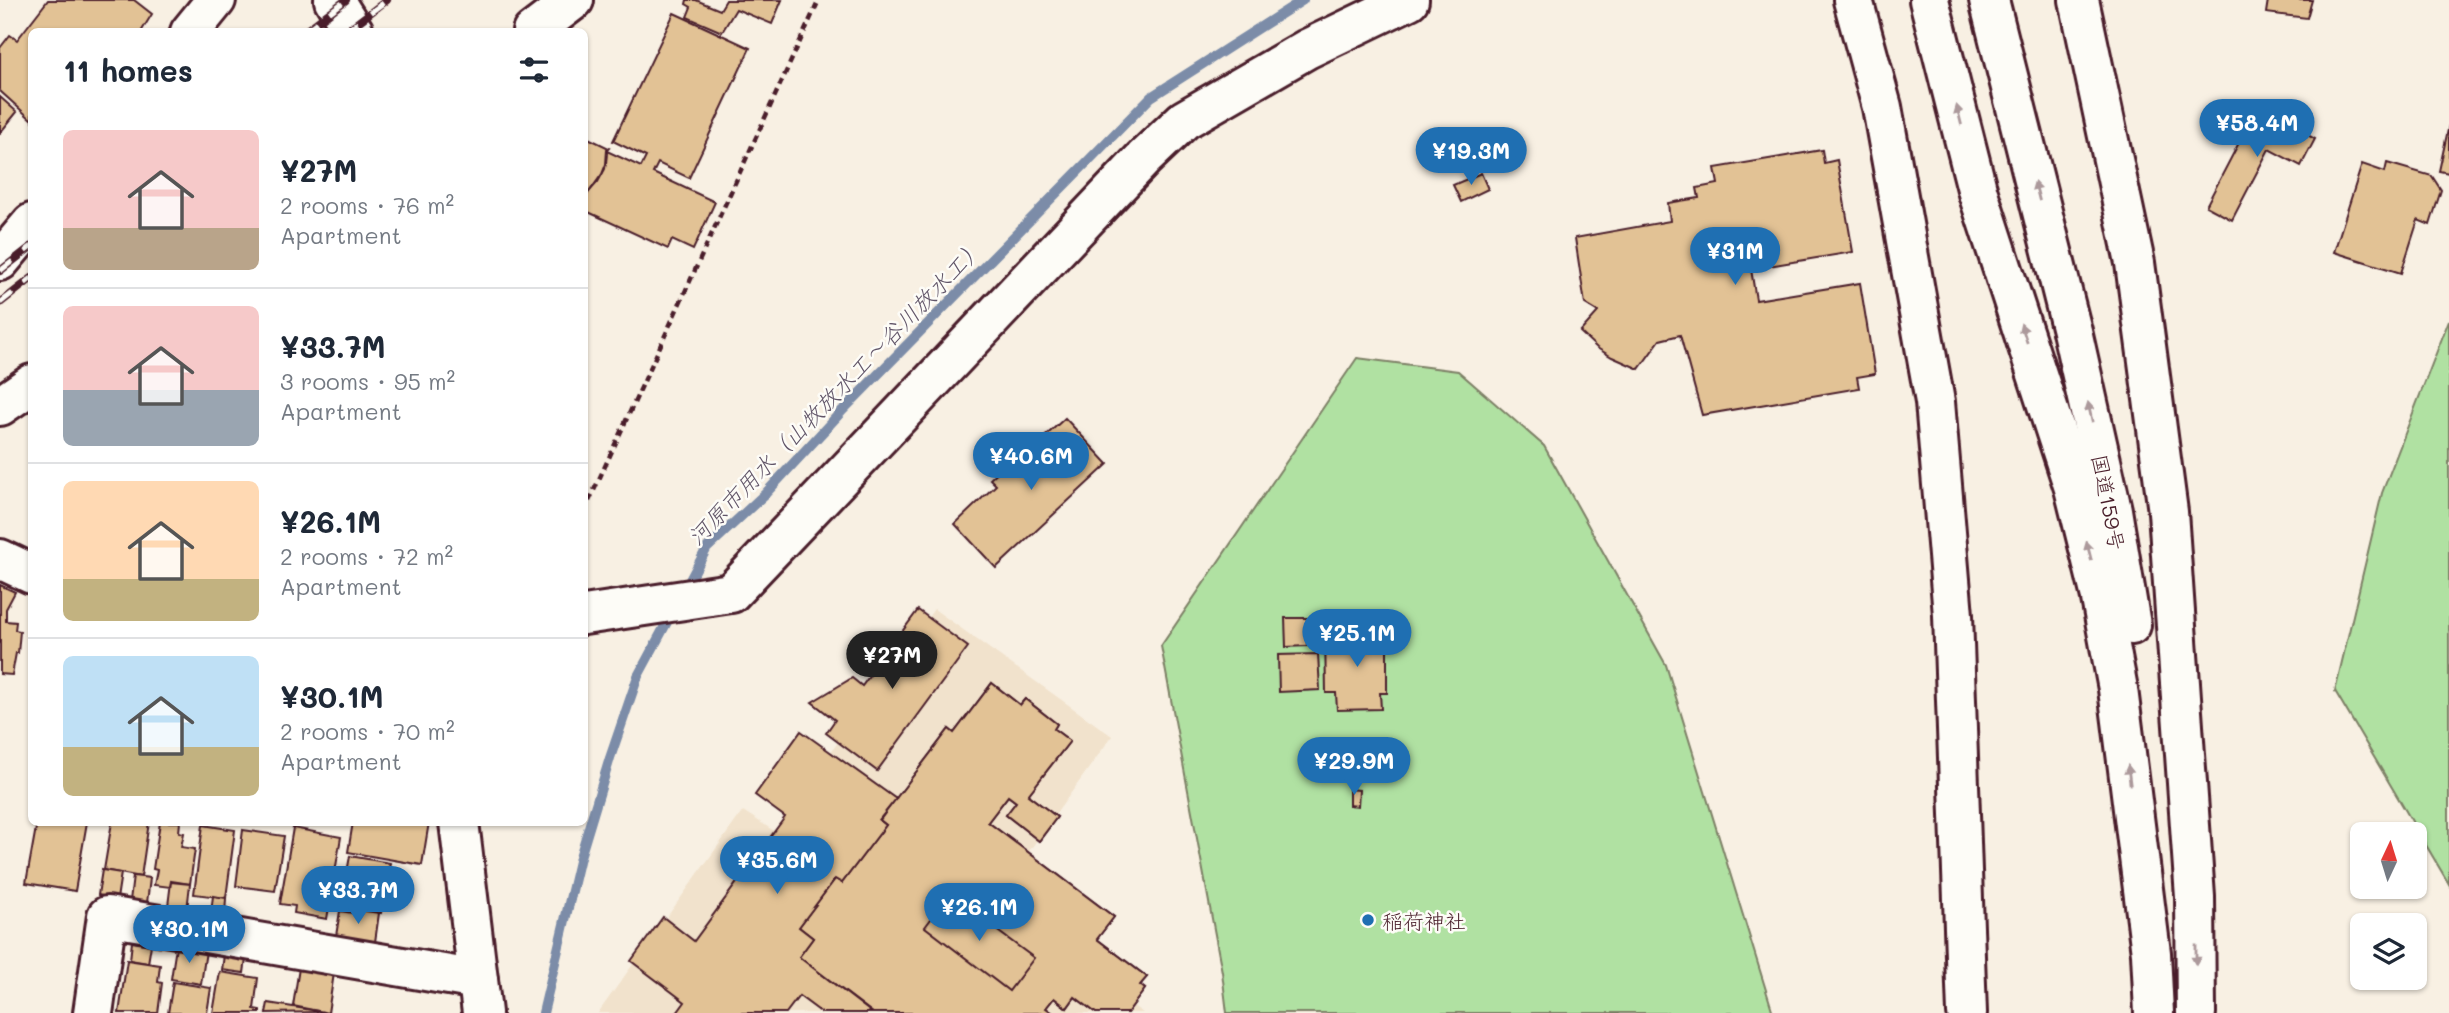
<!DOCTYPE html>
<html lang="en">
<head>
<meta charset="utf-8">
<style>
  body { margin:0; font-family:Mali,"Klee One",sans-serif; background:#f6f6f7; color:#1f2937; height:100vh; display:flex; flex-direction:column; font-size:26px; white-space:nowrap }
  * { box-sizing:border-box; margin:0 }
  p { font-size:23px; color:#747a83 }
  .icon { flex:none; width:38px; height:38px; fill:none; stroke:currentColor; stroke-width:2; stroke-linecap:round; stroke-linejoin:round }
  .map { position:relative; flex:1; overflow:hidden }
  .details { position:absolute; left:28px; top:28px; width:560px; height:798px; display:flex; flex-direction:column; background:#fff; border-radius:10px; box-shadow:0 2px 5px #0004 }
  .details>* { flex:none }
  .needle { width:46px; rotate:4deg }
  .tools { position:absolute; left:2350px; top:822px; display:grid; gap:14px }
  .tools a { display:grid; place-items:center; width:77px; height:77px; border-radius:10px; background:#fff; box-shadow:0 2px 5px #0004; font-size:35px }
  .price { position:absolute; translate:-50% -60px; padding:0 16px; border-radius:24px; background:#1f6fb2; color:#fff; font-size:23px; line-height:46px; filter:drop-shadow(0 2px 4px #0008) }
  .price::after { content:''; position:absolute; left:50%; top:42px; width:21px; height:16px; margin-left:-10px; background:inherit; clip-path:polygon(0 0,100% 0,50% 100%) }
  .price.selected { background:#222; color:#fff }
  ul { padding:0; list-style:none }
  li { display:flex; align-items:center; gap:21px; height:175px; padding:0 35px }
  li+li { border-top:2px solid #e0e1e3 }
  li span { display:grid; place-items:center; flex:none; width:196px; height:140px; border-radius:10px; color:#555 }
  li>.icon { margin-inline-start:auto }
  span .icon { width:84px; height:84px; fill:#fffc; stroke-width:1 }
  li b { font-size:30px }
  h2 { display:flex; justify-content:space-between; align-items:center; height:84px; padding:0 35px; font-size:30px }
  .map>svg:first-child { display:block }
</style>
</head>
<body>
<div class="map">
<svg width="2449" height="1013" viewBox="0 0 2449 1013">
  <rect width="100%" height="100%" fill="#f8f0e3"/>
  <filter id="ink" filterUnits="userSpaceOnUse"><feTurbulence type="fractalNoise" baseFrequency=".0143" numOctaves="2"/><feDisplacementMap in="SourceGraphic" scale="14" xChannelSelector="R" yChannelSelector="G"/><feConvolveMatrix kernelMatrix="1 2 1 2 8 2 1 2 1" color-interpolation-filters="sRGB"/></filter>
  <g filter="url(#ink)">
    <!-- built -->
    <path fill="#f1e2cc" d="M934,609L1112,736L991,904L1143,1013H598L743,811L774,831Z"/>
    <!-- green -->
    <g fill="#b0e1a2" stroke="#7d8066" stroke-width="2">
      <path d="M2449,320V884L2335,691L2382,493Z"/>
      <path d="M1357,358L1458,371L1544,446L1666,665L1773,1013H1227L1222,972L1161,646Z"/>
    </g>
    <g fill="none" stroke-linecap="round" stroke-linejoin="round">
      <!-- stream -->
      <g stroke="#7b8ca8" stroke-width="10">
        <path d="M684,591L707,548L765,494L842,411L1151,97L1303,0"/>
        <path d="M543,1013L580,857L610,758L638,676L673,611"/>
      </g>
    </g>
    <!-- building -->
    <g fill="#e2c295" stroke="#4a1f2b" stroke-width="2" fill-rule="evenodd">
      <path d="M48,0H134L152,14L141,32H32V120L0,91V48L10,35L17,40Z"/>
      <path d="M687,0H696L720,10L726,0H782L772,24L736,9L722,32L687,17L691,7L686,4Z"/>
      <path d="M2268,0H2312L2307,18L2266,13Z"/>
      <path d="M674,13L750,48L689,178L658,163L653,173L715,202L693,250L672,240L668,249L584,210V199L588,193L598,182L605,169L607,151L641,167L646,157L613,141Z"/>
      <path d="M0,97L17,112L0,133Z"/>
      <path d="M2257,108L2315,139L2301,166L2269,149L2232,220L2206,206Z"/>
      <path d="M2449,125V173L2439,171Z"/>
      <path d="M584,136L609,148L607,150L606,164L602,174L584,199Z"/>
      <path d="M1822,150L1824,163L1837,160L1853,252L1751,269L1756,300L1860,283L1875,374L1857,377L1859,388L1702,415L1680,335L1660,340L1639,369L1612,357L1597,348L1580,332L1598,312L1585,304L1575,238L1670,221L1668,203L1699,198L1697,188L1718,184L1715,168Z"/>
      <path d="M2387,163L2432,176L2441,190L2430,225L2418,220L2401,273L2334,252L2362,164L2385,172Z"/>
      <path d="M1481,173L1488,189L1461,202L1453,185Z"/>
      <path d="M1065,418L1108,464L996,568L955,524L996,485L990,479L1018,453L1023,457Z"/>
      <path d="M0,585L15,592L6,609V621L16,622L15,630L20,631L18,653H16L12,675L0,674Z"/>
      <path d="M918,610L968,647L877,771L826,733L835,720L812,702L852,678L862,686Z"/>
      <path d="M1285,618H1307V646L1286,647Z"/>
      <path d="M1325,632H1387V693H1380L1381,709L1337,710L1336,693H1326Z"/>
      <path d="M1318,654L1320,690L1279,692L1278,655Z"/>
      <path d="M992,683L1020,705L1025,699L1057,724L1054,729L1070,741L1028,795L1057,817L1039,841L1006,815L1016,802L1008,796L988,822L1114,917L1097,939L1147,977L1140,985L1145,989L1127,1013H1096L1075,997L1067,1008L1054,998L1046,1008L1053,1013H873L799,957L813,938L799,927L835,879L842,883L886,825L880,820L894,801L949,729L954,733ZM949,895L1034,958L1009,991L925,927Z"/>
      <path d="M992,683L1020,705L1025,699L1057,724L1054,729L1070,741L1028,795L1057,817L1039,841L1006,815L1016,802L1008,796L988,822L1114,917L1097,939L1147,977L1140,985L1145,989L1127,1013H1096L1075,997L1067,1008L1054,998L1046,1008L1053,1013H873L799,957L813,938L799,927L835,879L842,883L886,825L880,820L894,801L949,729L954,733Z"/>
      <path d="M801,731L896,799L879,820L886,825L842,883L835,879L799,927L813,938L799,957L872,1013H822L799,996L786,1013H677L685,1002L631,961L663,917L694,941L785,817L755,795Z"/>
      <path d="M1349,789L1359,790L1358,806L1349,805Z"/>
      <path d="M37,822H87L75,891L26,883Z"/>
      <path d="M112,822H149L141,877L104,870Z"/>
      <path d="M160,822H180L179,832L184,833L181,847L195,849L190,884L171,881L170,887L154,885L157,870L153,869Z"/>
      <path d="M353,822H429L422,865L348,852Z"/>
      <path d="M203,825L235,830L226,898L194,894Z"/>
      <path d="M293,828L341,837L327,919L294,913L295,906L280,904Z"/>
      <path d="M243,830L284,836L275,891L236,886Z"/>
      <path d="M350,856L390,863L381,913L359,909V914L340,911Z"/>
      <path d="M102,870L121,873L117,899L98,895Z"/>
      <path d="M133,876L150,878L147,903L130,901Z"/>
      <path d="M171,882L190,884L187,910L168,906Z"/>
      <path d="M949,895L1034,958L1009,991L925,927Z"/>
      <path d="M213,896L226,898L225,915L211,913Z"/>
      <path d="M359,910L379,913L375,942L336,936L340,911L359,914Z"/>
      <path d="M132,942L151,945L148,963L130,960Z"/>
      <path d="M176,947L206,951L201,984L171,979Z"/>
      <path d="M224,955L246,959L244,973L222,970Z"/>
      <path d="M127,960L160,965L158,982L162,983L158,1013H119Z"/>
      <path d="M299,968L334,973L328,1013L293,1006Z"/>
      <path d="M220,972L258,978L254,1009L260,1010V1013H213Z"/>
      <path d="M173,982L211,988L207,1013H168Z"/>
      <path d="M268,1003L293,1007L324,1012L266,1013Z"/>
    </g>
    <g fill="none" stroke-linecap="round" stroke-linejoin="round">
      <defs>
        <g id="minor">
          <path d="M334,0L354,32"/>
          <path d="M1853,0L1882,107L1935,402L1953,615L1967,1013"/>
          <path d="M190,32L216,0"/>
          <path d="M0,261L32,223"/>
          <path d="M0,559L32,574"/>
          <path d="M584,615L731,593L1144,158L1184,120L1307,49L1409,0"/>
          <path d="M459,822L482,1013"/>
          <path d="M93,1013L107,916L478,980"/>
        </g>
        <g id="major">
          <path d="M532,32L574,0"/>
          <path d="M0,406L32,384"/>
        </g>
        <g id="highway">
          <path d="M1929,0L1978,193L2074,488L2100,593L2118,689L2151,953L2154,1013"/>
          <path d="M1989,0L2072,331L2112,510L2131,625"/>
          <path d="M2079,0L2135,263L2168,512L2195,897L2196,1013"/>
        </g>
      </defs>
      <!-- minor casing -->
      <use href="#minor" stroke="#4a1f2b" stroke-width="44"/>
      <!-- major casing -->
      <use href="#major" stroke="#4a1f2b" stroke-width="44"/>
      <!-- highway casing -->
      <use href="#highway" stroke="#4a1f2b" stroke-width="44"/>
      <!-- path -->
      <path stroke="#4a1f2b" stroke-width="4.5" stroke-dasharray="7 5" stroke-linecap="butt" d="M584,512L819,0"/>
      <!-- minor -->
      <use href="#minor" stroke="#fdfcf7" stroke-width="38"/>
      <!-- major -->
      <use href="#major" stroke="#fdfcf7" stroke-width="38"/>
      <!-- highway -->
      <use href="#highway" stroke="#fdfcf7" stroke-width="38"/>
      <defs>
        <g id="rail">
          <path d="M304,32L346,0"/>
          <path d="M345,32L387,0"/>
          <path d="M0,271L32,246"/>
          <path d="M0,303L32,278"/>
        </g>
      </defs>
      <!-- rail casing -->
      <use href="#rail" stroke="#4a1f2b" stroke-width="8"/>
      <!-- rail -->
      <use href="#rail" stroke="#fdfcf7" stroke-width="5" stroke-dasharray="16" stroke-linecap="butt"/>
    </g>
    <!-- one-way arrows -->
    <defs><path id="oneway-solid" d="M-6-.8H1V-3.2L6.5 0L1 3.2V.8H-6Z" transform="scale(1.75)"/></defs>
    <g fill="#ac999b">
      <use href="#oneway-solid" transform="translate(1959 115) rotate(-104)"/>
      <use href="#oneway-solid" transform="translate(2037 191) rotate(-104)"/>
      <use href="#oneway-solid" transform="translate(2024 333) rotate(-108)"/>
      <use href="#oneway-solid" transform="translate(2090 412) rotate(-102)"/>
      <use href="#oneway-solid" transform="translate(2089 551) rotate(-104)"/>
      <use href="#oneway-solid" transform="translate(2129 775) rotate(-97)"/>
      <use href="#oneway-solid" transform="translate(2196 955) rotate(90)"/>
    </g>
  </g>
  <!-- markers -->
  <circle fill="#1f6fb2" stroke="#fdfcf7" stroke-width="2.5" cx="1368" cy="920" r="7"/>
  <g text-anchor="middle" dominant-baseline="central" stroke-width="5" stroke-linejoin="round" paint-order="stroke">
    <!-- street labels -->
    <g font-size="21" fill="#4a1f2b" stroke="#fdfcf7">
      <text transform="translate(2109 502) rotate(79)">国道159号</text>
    </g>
    <!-- poi labels -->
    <g font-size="21" fill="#4a1f2b" stroke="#fdfcf7" text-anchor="start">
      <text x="1382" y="920">稲荷神社</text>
    </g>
    <!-- water labels -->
    <g font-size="23" font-style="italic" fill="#625669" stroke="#fdfcf7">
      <text transform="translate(835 392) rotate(-46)">河原市用水（山牧放水工～谷川放水工）</text>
    </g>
  </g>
</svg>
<div class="tools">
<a><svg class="needle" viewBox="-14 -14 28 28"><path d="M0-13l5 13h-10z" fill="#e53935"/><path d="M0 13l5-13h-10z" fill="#747a83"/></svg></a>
<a><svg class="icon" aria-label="layers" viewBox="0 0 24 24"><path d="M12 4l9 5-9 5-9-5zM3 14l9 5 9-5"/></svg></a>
</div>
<b class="price" style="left:2257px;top:159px">¥58.4M</b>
<b class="price" style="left:1471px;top:187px">¥19.3M</b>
<b class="price" style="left:1735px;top:287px">¥31M</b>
<b class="price" style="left:1031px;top:492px">¥40.6M</b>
<b class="price" style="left:1357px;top:669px">¥25.1M</b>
<b class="price selected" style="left:892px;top:691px">¥27M</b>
<b class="price" style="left:1354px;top:797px">¥29.9M</b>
<b class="price" style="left:777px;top:896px">¥35.6M</b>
<b class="price" style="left:358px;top:926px">¥33.7M</b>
<b class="price" style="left:979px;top:943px">¥26.1M</b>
<b class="price" style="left:189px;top:965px">¥30.1M</b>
<section class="details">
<h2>11 homes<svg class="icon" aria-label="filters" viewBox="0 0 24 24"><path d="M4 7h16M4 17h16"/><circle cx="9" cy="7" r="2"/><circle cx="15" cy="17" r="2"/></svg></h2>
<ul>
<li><span style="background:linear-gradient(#f6c9c9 70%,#b9a48a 0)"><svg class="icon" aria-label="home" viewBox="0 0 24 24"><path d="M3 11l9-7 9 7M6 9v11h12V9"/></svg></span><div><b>¥27M</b><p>2 rooms · 76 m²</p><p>Apartment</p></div></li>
<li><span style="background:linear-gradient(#f6c9c9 60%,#9aa5b1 0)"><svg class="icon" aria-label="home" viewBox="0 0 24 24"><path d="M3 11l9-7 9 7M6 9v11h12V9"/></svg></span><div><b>¥33.7M</b><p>3 rooms · 95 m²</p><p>Apartment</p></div></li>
<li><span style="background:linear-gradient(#ffd9b3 70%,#c2b280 0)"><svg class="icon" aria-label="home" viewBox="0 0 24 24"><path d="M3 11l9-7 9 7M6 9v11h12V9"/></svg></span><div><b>¥26.1M</b><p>2 rooms · 72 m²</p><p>Apartment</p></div></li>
<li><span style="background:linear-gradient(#bfe0f5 65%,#c2b280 0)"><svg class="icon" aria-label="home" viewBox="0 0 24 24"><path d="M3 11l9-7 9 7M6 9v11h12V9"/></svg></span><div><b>¥30.1M</b><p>2 rooms · 70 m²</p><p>Apartment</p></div></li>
</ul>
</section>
</div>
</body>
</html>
